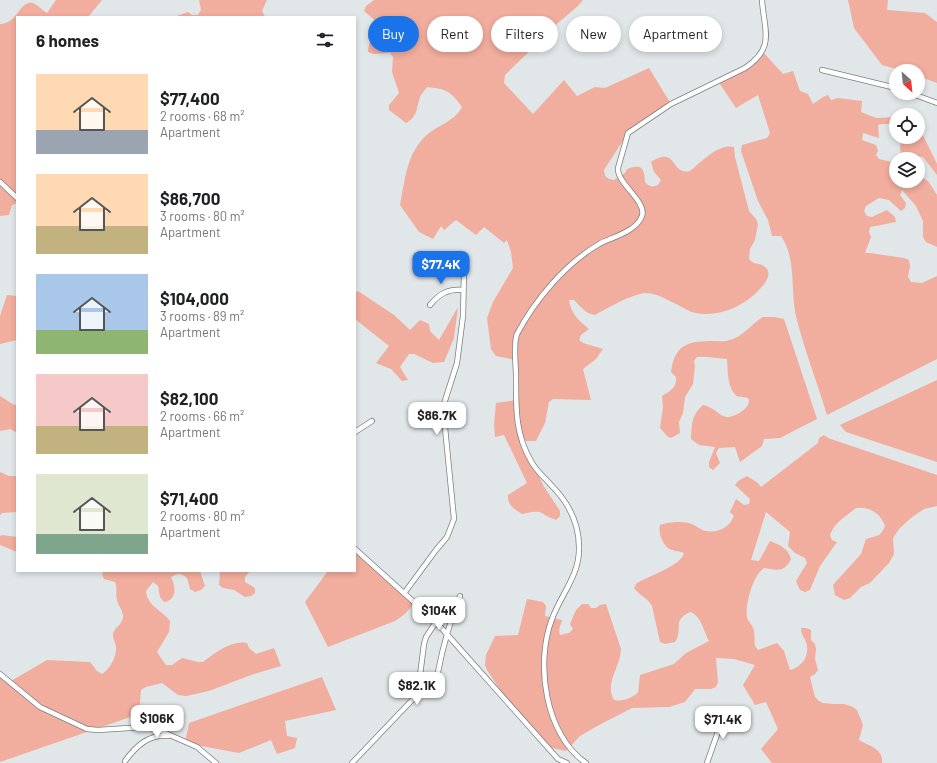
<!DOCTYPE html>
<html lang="en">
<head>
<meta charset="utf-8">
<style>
  body { margin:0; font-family:Barlow,sans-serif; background:#f6f6f6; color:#202124; height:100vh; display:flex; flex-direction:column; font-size:15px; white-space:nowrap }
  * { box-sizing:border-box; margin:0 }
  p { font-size:13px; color:#757577 }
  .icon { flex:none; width:22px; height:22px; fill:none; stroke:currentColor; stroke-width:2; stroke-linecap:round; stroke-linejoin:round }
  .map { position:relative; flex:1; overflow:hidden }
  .drawer { position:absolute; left:16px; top:16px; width:340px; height:556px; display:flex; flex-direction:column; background:#fff; border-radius:0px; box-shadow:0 2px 6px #0003 }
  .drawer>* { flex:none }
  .banner { position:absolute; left:368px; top:16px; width:380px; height:36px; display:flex; gap:8px }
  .needle { width:26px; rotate:153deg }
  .controls { position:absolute; left:889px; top:64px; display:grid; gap:8px }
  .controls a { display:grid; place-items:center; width:36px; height:36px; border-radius:50%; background:#fff; box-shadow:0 2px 6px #0003; font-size:20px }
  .price { position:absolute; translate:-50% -34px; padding:0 9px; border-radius:8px; background:#fff; color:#222; font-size:13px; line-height:26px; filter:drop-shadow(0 1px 2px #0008) }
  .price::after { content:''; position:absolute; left:50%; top:24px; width:12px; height:9px; margin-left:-6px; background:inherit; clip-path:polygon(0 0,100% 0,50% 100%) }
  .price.current { background:#1a73e8; color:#fff }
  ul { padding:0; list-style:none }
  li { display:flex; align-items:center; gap:12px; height:100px; padding:0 20px }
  li span { display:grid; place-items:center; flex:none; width:112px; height:80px; border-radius:0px; color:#555 }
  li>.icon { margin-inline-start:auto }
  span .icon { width:48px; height:48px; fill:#fffc; stroke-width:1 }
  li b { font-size:17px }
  h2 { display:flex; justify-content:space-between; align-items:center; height:48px; padding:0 20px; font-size:17px }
  .tag { padding:0 14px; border-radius:18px; background:#fff; box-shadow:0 2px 6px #0003; font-size:14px; line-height:36px }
  .tag.current { background:#1a73e8; color:#fff }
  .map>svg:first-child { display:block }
</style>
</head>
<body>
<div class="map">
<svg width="937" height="763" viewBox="0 0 937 763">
  <rect width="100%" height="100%" fill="#e1e6e9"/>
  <!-- green -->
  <g fill="#f1ad9d">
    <path d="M56,0H102L88,17H17V203L12,205L9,215L0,216V24C18,24 19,0 33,3C38,5 42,10 47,13Z"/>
    <path d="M199,0H267L262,11L265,17H174L188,12L192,15H198L201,10Z"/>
    <path d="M374,0H583L578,6L545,34L542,39L505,75L504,83L533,114L564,80L577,96L595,87L605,88L649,68L671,104L628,133L604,170L605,176L609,179L614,180L625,173L627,169C642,164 644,167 645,182C649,187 652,187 658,185L661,180L654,172L651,162C678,145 670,176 690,171C701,162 719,143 734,147L735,157L749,211L756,219L758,224L755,240L750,249L749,259C753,264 756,263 762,265C777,273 762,287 755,294C739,308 718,317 696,313C689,312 681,306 674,303C666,299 655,293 646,293C631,294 608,308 595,315C586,314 581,307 574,300H569C571,314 579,321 589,329L581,335L579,340L583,343L603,349L596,359L583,369L591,400L553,399L549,402L545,423L536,441H523L543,485L560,511V516L556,520C537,513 545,509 522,514C514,509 507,505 508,495L527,483L504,435L495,437L494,424L496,403L516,400V360L496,356L491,349L487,318L493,302L513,268L511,252L507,240L504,243L484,227L476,235L456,220L444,230L441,226L433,239L419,232L400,205C405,180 407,151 428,134C440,124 455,121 462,107C451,91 446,89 427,87C425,90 423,92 421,95C416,106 419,116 406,123L389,110V105L399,93L392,72L393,57L390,53L373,54L368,52C368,42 376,33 379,24L364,11L366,6Z"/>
    <path d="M848,0H888L887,10L925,13L937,22V83L918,76V71H904L882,65L854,28Z"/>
    <path d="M763,52L783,74L793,71L800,91L808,94L813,104L823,97L828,95L831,100L838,98L862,101L861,112L876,118L896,117V124H882L878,125L879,138L863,133L862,140L876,145L878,151L876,155L879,159L896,163V181H918V175L928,181L937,195V247L926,242L923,237V221L916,206L902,190L900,195L906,203L905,208L901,211L889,200L879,198L866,206L864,211L867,216L872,217L887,210L895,217L896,222L870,227L869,232L871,237L865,253H870L904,258L909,260L910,266L908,277L911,282L922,283L937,276V359L827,415C817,382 804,349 796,316C790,289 797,260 781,236H772L768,220L758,201L741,151L742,145L767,138L770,133L758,95L736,108L718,81L736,73Z"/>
    <path d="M918,125L937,164V175L923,157L901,154L900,149L901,137H918Z"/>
    <path d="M358,291L394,315L410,330L420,320L429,324L430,331L439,340L458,307L454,338L444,362L433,363L414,354H409L400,367L408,380L402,381L391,369L376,363L389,346L355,319V293Z"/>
    <path d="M7,295L17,296V340L0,344V316Z"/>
    <path d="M763,317H774L784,319L817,419L780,438L764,439L762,446L740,462L735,447L719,448L716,453L720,463L713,470L709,467V462L715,447L699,445L691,439C692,424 691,416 703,405C721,409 720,425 741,412C746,408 749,406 749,399C745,396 741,398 737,396C727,389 728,370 727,359C717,359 708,356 697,357L694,361L695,366L693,384L685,397L683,413L679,422L680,433L671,438L667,436L660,428L663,407L662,396C670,391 677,388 676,377L671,372C675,343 689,341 715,341C720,341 726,342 730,340C744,336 751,324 763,317Z"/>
    <path d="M937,380V462L846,432L840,425Z"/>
    <path d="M0,396L14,405L17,404V433L11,429L0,431Z"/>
    <path d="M824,435L828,438L937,475V506L924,509L911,518L899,529L893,538L894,554L889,563L870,583L861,587L850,598L844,600L835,595L833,585L861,554L866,539C876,536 881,537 885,526C881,513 868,506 856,508C846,516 834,523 830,535L832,540L837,542L820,566L810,590L805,592L800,590L796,581L807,563L805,558L795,553L788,546L790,532L766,512L751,560L759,561L770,541C780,545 788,548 791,559C784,573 778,570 764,568C753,575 745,604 747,617C748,622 753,625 754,631C755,635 754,641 755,646L758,650L777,643L784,651L790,670C800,668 809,658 807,646C806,639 801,635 801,628H806L811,630V640L815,644L816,649L815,659L818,670L815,674L810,677L815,697L819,701L823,703L833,704H844L853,707L857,710L863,725L859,740C869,746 884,749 882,763H772L761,749L778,729L766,702L755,705L743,685L755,665L734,659L716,658L718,682L716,687L711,689H695L685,702L669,707L632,708L599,725L580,736L566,751L548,747L511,706L487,670L485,665L486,655L495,636L518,635L527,599L543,602L546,606L545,616L562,620L559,630L560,635L569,633L573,629L570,624L576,610L582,604H588L591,608H596L600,605L606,604L621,649C621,666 604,683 614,700C624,702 630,698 638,693L640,675L674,664L686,653L709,641C704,632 701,615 690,612C671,621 684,629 675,642L665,644L660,642L652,606C648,598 639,595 634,588L637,583C649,576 681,566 684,553C679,551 672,551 668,548C662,543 658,532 660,525C669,522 679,521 688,523C695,524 700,530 706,531C718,533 729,528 734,516L730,512L736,499L744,505L749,504L750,499L735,485L738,481L747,476L758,483L761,487L818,443L819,438Z"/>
    <path d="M0,472L9,476H17V512L2,513L0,515Z"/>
    <path d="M2,535L17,537V552L0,545V536Z"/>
    <path d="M355,549L415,602L405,614L395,621L328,647L305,602L328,571H355Z"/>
    <path d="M104,571H200L205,586L201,590L195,592L190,589L187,578C181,573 178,573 171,577C176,587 177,600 164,602L160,597L158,586L153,582L146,591C147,606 162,610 170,621L169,632L157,652L166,665H172L182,658L198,662H203C215,653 231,640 247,643L249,648L256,654L274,648L281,666L251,675L209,691L186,696L178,695L162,683L146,687L141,690L139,714L0,762V675L11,681L47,660L90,662L97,671L102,674C110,669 117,656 116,647C116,643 113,640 113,636C112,628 123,625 123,617C124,611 118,606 117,600C115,593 118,588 115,582L104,579L102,574Z"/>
    <path d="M220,571H250L245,577V582L255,588V593L251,596L245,597L234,590L223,588L219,585Z"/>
    <path d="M322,677L336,710L285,721L287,736L297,738L295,748L277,754L271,740L239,753L185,743L189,723Z"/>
  </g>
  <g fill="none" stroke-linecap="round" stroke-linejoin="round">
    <defs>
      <g id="minor">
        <path d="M822,70L896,88"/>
        <path d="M910,93L937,103"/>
        <path d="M0,182L17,198"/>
        <path d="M430,305C440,293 448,289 463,290"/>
        <path d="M355,432L372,421"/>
        <path d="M355,549L436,622L558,759L567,763"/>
        <path d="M405,592L436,550L447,537L454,519L443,407L457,363L463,316L464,272"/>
        <path d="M438,672C443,646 450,621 460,596"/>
        <path d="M0,674L40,707L87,729L98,730L145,727L156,729L197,747L216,763"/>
        <path d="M125,761C136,746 149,734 168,736"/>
        <path d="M352,763L415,697L418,691L424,644L426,637L436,622"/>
        <path d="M586,763C545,735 535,663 552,619C561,594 580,575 579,547C579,523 568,502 551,485C544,477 536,471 531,461C515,434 516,407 516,376C516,366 513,343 517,334C535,300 565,264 599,244C612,237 636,232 642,216C647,201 617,184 618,168L628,133L671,104L745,68C776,47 764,31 762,0"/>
        <path d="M707,763L721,723L724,718L733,711"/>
      </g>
    </defs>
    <!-- minor casing -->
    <use href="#minor" stroke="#7b8082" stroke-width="6"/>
    <!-- minor -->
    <use href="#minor" stroke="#fff" stroke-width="4.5"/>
  </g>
</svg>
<div class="controls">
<a><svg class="needle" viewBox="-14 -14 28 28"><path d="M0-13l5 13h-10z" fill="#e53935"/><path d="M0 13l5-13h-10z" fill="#757577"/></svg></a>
<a><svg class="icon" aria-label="locate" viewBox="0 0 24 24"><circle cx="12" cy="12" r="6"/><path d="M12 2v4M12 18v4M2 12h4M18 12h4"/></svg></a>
<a><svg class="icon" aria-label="layers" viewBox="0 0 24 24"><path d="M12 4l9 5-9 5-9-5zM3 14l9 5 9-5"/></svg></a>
</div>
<b class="price current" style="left:441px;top:285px">$77.4K</b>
<b class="price" style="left:437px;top:436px">$86.7K</b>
<b class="price" style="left:439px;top:631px">$104K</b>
<b class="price" style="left:417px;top:706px">$82.1K</b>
<b class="price" style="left:157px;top:739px">$106K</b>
<b class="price" style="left:723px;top:740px">$71.4K</b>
<div class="banner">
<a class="tag current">Buy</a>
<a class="tag">Rent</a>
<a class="tag">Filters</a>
<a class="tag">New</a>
<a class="tag">Apartment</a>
</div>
<section class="drawer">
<h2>6 homes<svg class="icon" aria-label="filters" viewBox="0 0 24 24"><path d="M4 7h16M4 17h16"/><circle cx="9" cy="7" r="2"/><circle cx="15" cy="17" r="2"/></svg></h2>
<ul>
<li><span style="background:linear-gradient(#ffd9b3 70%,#9aa5b1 0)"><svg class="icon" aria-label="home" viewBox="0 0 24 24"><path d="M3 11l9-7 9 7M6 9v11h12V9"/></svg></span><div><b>$77,400</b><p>2 rooms · 68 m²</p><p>Apartment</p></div></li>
<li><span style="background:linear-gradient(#ffd9b3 65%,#c2b280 0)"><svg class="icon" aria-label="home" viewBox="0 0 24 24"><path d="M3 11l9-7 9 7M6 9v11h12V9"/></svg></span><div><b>$86,700</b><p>3 rooms · 80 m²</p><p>Apartment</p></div></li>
<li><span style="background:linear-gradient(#a9c7e8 70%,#8fb573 0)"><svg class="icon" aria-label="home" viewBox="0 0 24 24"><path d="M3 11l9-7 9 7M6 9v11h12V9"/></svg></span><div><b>$104,000</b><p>3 rooms · 89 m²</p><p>Apartment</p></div></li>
<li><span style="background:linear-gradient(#f6c9c9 65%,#c2b280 0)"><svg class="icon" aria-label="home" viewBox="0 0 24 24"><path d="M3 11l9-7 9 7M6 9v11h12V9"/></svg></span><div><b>$82,100</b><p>2 rooms · 66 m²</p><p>Apartment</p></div></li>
<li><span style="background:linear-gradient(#dfe7d0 75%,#7fa58c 0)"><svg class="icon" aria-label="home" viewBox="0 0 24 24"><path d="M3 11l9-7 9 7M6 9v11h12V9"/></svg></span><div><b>$71,400</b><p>2 rooms · 80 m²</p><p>Apartment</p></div></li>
</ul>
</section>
</div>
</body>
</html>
